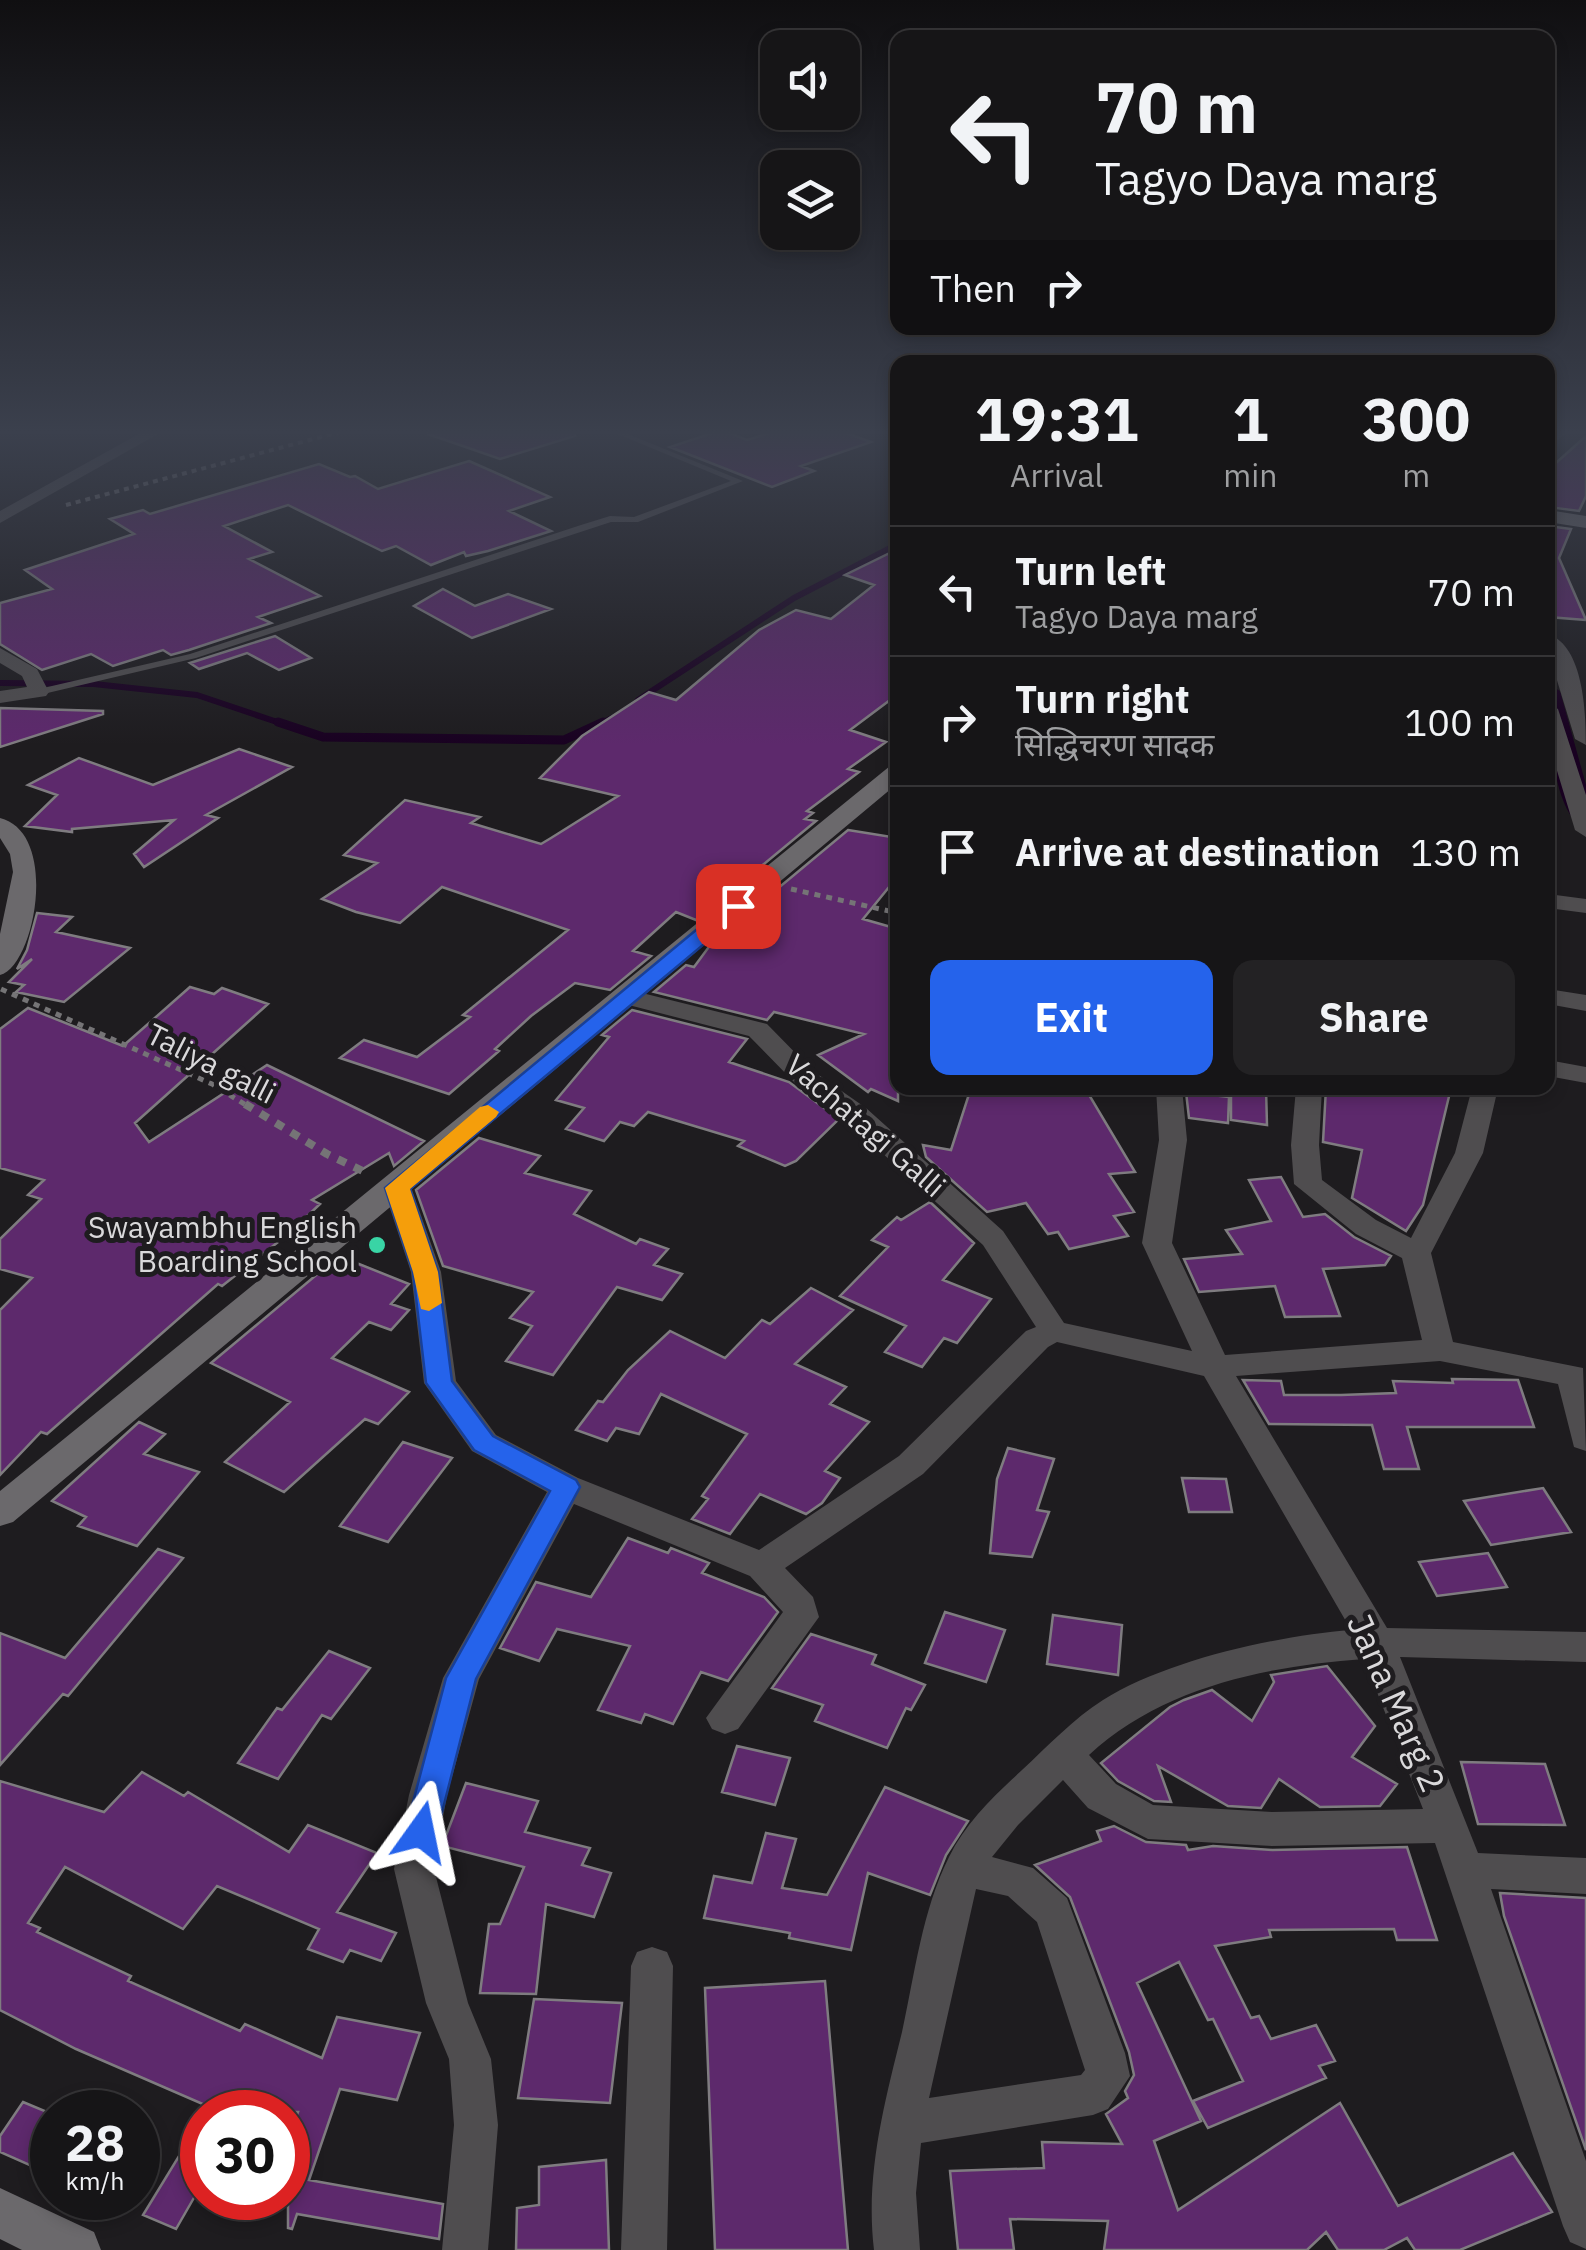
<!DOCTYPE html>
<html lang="en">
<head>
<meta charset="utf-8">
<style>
  body { margin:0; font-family:"IBM Plex Sans","Noto Sans Devanagari",sans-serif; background:#232224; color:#f1f3f6; height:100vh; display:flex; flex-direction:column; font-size:38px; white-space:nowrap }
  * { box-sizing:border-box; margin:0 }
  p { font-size:32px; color:#9e9fa1 }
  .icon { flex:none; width:55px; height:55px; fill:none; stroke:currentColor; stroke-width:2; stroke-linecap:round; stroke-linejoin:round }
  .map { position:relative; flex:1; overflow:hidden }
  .panel { position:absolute; left:890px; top:355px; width:665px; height:740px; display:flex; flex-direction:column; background:#161517; border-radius:20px; box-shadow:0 5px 15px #0003,0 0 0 2px #353436 }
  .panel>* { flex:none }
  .top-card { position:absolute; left:890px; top:30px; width:665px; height:305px; border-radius:20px; box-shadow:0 5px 15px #0003,0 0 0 2px #353436; background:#161517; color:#f1f3f6; overflow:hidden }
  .controls { position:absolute; left:760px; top:30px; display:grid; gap:20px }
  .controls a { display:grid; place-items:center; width:100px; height:100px; border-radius:20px; background:#161517; box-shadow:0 5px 15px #0003,0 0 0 2px #353436; font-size:50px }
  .speed { position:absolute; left:30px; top:2090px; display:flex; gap:20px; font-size:50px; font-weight:700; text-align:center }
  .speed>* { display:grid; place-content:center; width:130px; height:130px; border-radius:50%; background:#161517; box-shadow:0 5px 15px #0003,0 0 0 2px #353436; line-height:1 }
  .speed small { font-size:25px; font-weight:400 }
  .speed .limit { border:15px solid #d22; background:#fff; color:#111 }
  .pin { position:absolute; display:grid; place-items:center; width:85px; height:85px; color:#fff; margin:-42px; border-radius:20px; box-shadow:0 5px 15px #0006 }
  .me { position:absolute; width:110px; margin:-55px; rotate:12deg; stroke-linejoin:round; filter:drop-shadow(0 0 8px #0008) }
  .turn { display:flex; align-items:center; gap:35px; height:210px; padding:0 40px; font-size:45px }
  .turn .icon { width:130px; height:130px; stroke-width:2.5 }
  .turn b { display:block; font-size:70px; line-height:85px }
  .then { display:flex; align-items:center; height:95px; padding:0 40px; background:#0003; gap:20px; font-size:38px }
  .eta { display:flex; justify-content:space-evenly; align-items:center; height:170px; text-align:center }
  .eta b { font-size:60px; font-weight:700; line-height:70px }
  .cta { display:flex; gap:20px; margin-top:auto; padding:20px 40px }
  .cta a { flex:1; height:115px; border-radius:20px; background:#2563eb; color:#fff; font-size:40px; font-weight:700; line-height:115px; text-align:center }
  .cta a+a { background:#232224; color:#f1f3f6 }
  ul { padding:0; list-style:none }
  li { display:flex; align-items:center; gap:30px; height:130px; padding:0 40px; border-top:2px solid #353436 }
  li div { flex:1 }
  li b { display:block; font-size:38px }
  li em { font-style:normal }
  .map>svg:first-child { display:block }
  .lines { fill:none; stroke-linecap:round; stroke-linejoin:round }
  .stream-far1 { stroke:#190121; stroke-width:6 }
  .stream { stroke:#190121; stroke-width:9 }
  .canal { fill:#190121; fill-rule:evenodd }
  .building { fill:#5d296c; stroke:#7f7c80; stroke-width:2.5 }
  .path-far2 { stroke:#757476; stroke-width:4; stroke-dasharray:5 5; stroke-linecap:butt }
  .path-far1 { stroke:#757476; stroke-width:5; stroke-dasharray:6 6; stroke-linecap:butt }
  .path { stroke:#757476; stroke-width:8; stroke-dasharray:9 9; stroke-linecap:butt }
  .lane { fill:#4f4d4f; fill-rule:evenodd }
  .street { fill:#4f4d4f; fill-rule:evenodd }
  .secondary { fill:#6b696c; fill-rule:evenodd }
  .route { fill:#2563eb; stroke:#184099; stroke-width:2.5 }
  .slow { fill:#f59e0b }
  .poi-dot { fill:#39d4a5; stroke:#1e1c1f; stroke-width:4 }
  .labels { text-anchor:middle; stroke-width:10; stroke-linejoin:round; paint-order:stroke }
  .street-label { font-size:30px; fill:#dad9db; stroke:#1e1c1f }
  .poi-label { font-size:30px; fill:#dad9db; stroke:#1e1c1f; text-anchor:end }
  .near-street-label { font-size:35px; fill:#dad9db; stroke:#1e1c1f }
</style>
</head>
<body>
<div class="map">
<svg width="1586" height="2250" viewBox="0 0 1586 2250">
  <rect width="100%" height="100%" fill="#1e1c1f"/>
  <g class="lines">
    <path class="stream-far1" d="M0,683L94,684L197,695L286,725
      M638,700L794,598L898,544
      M598,725L612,718"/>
    <path class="stream" d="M278,722L323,737L564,740L603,722"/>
    <path class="canal" d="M1548,684L1560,691L1586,785V828C1552,819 1546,714 1548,684Z"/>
  </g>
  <path class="building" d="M428,430H574L575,436L500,459L428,434Z
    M721,430L747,440L779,430H838L871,442L801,466L814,471L772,487L670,447Z
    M1586,436V496L1579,511L1548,507V470Z
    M469,461L550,497L509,511L551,531L488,551L466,556L464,552L431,565L396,546L382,551L288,505L224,526L272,552L249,559L320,596L258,617L271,623L189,650L171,655L163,650L113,666L91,654L42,670L0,644V603L52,589L25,570L134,534L110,519L143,510L150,514L319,464L350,477L355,476L378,489Z
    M1548,526L1571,529L1559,558L1586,620L1548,617Z
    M898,549V694L850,730L886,742L848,769L859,772L807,811L813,813L805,819L816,821L696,920L676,912L633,951L651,956L610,990L575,983L531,1016L495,1049L499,1051L449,1094L340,1058L364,1040L417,1057L470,1017L463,1015L568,930L442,887L400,923L356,912L322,899L377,863L344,855L405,800L480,817L471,823L541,844L551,838L618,796L540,778L582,736L649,692L676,700L759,630L796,610L831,619L874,585L845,575Z
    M443,589L475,606L508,594L551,609L472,638L414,606Z
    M275,636L311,658L279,670L247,653L199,669L190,663Z
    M0,708L103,711V714L0,747Z
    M239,749L292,767L206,815L218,818L144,867L134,854L174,820L72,829V832L25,826L57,795L28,785L79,758L153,785Z
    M848,830L898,838V876L863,919L898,929V1101L871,1089L868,1092L818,1055L864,1034L774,1012L767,1020L654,992L686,965L694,967L711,944Z
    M37,913L72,917L56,932L130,948L64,1002L16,992L24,985L9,982L32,959L17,969L27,950Z
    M190,987L214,994L222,988L268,1004L135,1123L149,1142L267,1065L424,1141L394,1166L389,1153L312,1200L320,1204L287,1235L222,1286L218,1284L47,1434L41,1432L0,1475V1310L32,1278L0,1269V1239L41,1199L28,1195L44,1180L0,1168V1029L28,1008L123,1046Z
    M632,1010L747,1039L729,1062L789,1082L839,1119L796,1161L785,1166L738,1146L744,1141L648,1112L634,1126L620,1122L604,1141L566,1129L584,1108L556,1100L609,1037L602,1035Z
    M971,1088H1007L1058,1095V1088H1085L1135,1172L1109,1174L1134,1212L1114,1216L1128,1236L1069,1249L1058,1232L1048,1234L1026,1203L987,1212L926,1157L923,1145L951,1150Z
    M1231,1088H1266L1267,1125L1231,1120Z
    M1326,1088L1353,1092L1354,1088H1451L1423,1205L1406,1231L1352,1198L1362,1150L1323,1142Z
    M1186,1092L1229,1097L1228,1123L1189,1118Z
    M479,1138L540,1156L525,1173L591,1191L574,1214L636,1244L640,1239L668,1249L654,1265L682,1274L662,1300L617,1287L553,1375L506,1361L532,1326L510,1318L533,1292L443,1266L416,1190Z
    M1281,1177L1303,1217L1325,1214L1354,1237L1391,1256L1385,1265L1323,1269L1340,1316L1285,1317L1275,1286L1199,1292L1184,1259L1242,1254L1226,1230L1271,1221L1249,1180Z
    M930,1202L974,1243L943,1280L991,1299L957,1343L944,1338L922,1367L885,1352L906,1326L840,1296L888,1247L872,1240L897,1217L901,1220Z
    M339,1256L409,1284L391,1304L409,1310L391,1330L369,1322L332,1358L409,1392L378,1424L365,1419L284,1492L225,1462L290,1402L211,1363Z
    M811,1288L853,1310L795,1364L846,1387L830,1404L869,1422L825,1471L840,1478L822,1503L806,1514L760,1494L730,1534L692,1519L708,1499L702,1496L747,1434L661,1394L639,1434L616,1428L607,1441L576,1430L598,1401L603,1402L628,1370L670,1331L725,1358L762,1320L770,1324Z
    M1452,1379L1518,1380L1534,1427H1407L1419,1469H1384L1372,1425L1269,1424L1243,1380L1281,1381L1284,1395H1341L1396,1393L1393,1381L1453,1383Z
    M139,1422L165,1434L144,1454L199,1472L137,1546L78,1526L86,1517L52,1501Z
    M403,1442L452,1458L388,1542L340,1526Z
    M1008,1448L1054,1459L1037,1510L1049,1512L1032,1557L990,1553L997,1479Z
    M1182,1478L1226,1479L1232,1512H1189Z
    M1543,1488L1571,1532L1491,1545L1464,1501Z
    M628,1538L668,1553L671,1548L709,1563L702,1573L764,1597L778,1612L728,1681L701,1672L673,1724L645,1714L641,1723L598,1710L630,1646L557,1629L539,1661L500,1648L536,1582L591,1597Z
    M158,1549L183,1558L68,1696L63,1694L0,1765V1633L65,1658Z
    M1488,1553L1507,1587L1437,1596L1419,1562Z
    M945,1612L1005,1630L986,1682L925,1663Z
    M1053,1615L1122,1625L1118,1675L1047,1664Z
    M811,1634L876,1655L872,1664L925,1685L911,1710L906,1708L887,1748L815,1721L823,1705L772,1688Z
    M329,1651L370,1668L331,1719L322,1715L278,1779L238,1763L277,1708L282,1710Z
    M1327,1666L1375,1726L1352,1757L1397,1784L1380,1806L1320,1807L1279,1779L1261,1808L1228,1806L1158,1766L1171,1802L1154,1801L1118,1781L1101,1763L1170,1707L1184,1700L1212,1690L1252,1721L1274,1682L1271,1675Z
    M737,1746L790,1758L775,1805L722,1792Z
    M1461,1762L1545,1764L1565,1825L1478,1824Z
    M142,1772L184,1796L188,1792L289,1852L308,1825L377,1853L337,1912L396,1933L381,1961L350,1950L343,1962L308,1949L319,1929L217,1886L183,1929L65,1867L28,1923L40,1928L37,1932L131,1976L128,1981L240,2031L245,2024L322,2058L337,2017L420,2033L397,2100L340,2089L309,2180L443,2204L439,2239L297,2214L292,2229L288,2228V2141L298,2112H221L76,2049L0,2010V1781L104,1812Z
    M466,1783L538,1801L525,1832L590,1848L582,1865L611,1873L594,1917L546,1904L536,1994L480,1993L489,1924H500L524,1867L442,1846Z
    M885,1787L968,1821L946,1855L930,1895L868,1873L851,1950L789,1938L790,1933L704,1918L714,1876L752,1883L766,1833L796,1839L782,1888L827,1895Z
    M1114,1826L1146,1842L1186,1845L1188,1850L1213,1846L1272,1850L1407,1847L1437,1940H1397L1394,1929L1269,1930L1271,1937L1215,1946L1251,2018L1259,2016L1271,2039L1316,2025L1335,2061L1319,2066L1326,2078L1208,2128L1193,2101L1243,2081L1213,2019L1208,2020L1179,1962L1137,1983L1201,2121L1154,2141L1178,2210L1340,2103L1398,2206L1513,2153L1552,2212L1460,2250H1415L1407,2238L1384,2250H1338L1326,2232L1307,2250H1104L1108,2221L1010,2219L1014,2250H958L950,2171L1044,2168L1042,2142L1122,2144L1106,2114L1128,2098L1125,2091L1134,2075L1129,2052L1070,1897L1035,1865L1101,1841L1097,1831Z
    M1500,1893L1586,1898V2150L1504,1916Z
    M825,1981L848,2250H715L705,1988Z
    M534,1999L622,2003L610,2103L518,2098Z
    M23,2102L52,2114V2138L34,2167L0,2152V2136Z
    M179,2156L202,2166V2199L195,2196L176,2229L143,2215Z
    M606,2160L609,2250H516L517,2208L539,2205V2167Z"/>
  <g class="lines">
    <path class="path-far2" d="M66,505L347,430"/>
    <path class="path-far1" d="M791,889L898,913
      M1,989L212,1084L249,1107"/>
    <path class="path" d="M245,1104L327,1154L369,1174"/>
    <path class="lane" d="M608,430H618L743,481L638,522H611L196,658L39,695L34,692L39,689L190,654L581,525L610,516L634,517L731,481Z"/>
    <path class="street" d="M146,430H165L0,523V511Z
      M1553,430H1571L1548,447V434Z
      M1548,634C1584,646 1586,714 1586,745L1575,739L1548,651Z
      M0,648L37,669L49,692L46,696L0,703V691L27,687L22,676L0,663Z
      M1548,703L1558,709L1586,795V837L1575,830L1548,741Z
      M1548,894L1586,899V913L1548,908Z
      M626,989L767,1024L813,1071L866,1108L1003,1231L1064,1323L1192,1351L1142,1243L1159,1140L1156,1088H1182L1187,1140L1172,1243L1225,1355L1422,1340L1402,1258L1356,1234L1294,1184L1291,1145L1296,1088H1322L1319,1145L1322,1180L1376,1220L1411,1238L1455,1153L1472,1088H1498L1483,1153L1431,1253L1453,1342L1583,1368L1586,1451L1574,1447L1558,1384L1440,1361L1236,1376L1387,1628L1586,1632V1662L1400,1657L1478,1853L1586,1858V1894L1491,1889L1586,2161V2249L1570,2242L1563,2226L1435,1843L1272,1846L1148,1839L1088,1808L1063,1780L1018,1825L992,1857L1033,1868L1067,1898L1125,2053L1130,2076L1108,2109L1093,2115L921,2143L916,2193L920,2250H874C865,2175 884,2105 902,2032C915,1973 922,1911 949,1857C966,1822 995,1795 1022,1770C1048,1746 1073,1719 1103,1700C1167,1660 1276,1636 1351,1630L1204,1376L1057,1342L1048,1347L923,1474L785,1568L813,1597L819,1617L738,1729L725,1734L712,1729L706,1718L783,1612L750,1576L574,1504L479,1679L447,1795L434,1869L468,2003L491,2059L498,2125L488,2250H442L454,2125L449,2059L426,2003L394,1869L409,1795L443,1678L547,1492L472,1451L424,1383L411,1272L383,1187L387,1181H407L411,1187L441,1272L456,1381L496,1435L578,1478L759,1550L899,1456L1026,1331L1036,1327L983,1245L846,1120L795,1083L749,1036L617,1002L613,997ZM1364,1659L1423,1809L1272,1812L1153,1805L1116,1784L1089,1755C1162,1687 1267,1666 1364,1659ZM976,1889L1008,1896L1037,1922L1085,2070L1081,2075L929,2098Z
      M1548,989L1586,995V1011L1548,1004Z
      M1548,1060L1586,1067V1083L1548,1076Z
      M652,1947L667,1952L673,1966L667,2250H621L631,1966L637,1952Z"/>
    <path class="secondary" d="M1548,510L1586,516V528L1548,522Z
      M898,764V783L13,1522L0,1526V1491L890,766Z
      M0,818C60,833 35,966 0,975V934L13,872L10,854L0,838Z
      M0,2188L94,2232L101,2250H22L0,2239Z"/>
  </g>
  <linearGradient id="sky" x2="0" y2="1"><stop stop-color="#100f11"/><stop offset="0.58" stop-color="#3b404d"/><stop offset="1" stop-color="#3b404d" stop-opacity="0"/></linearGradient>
  <rect width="1586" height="745" fill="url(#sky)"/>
  <path class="route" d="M738,900L745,901V910L410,1189L438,1272L452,1381L493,1436L576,1480L580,1487L476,1679L437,1832L432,1842L421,1846L410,1842L405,1832L446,1678L550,1491L474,1450L426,1383L413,1272L385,1188L731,901Z"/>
  <path class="slow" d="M488,1105L499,1112L496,1117L410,1189L438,1272L442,1303L429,1311L421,1309L413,1272L385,1188L480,1107Z"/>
  <circle class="poi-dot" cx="377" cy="1245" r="10"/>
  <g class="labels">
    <g class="street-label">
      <text transform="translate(211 1064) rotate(27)" y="10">Taliya galli</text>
      <text transform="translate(865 1126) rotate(41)" y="10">Vachatagi Galli</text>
    </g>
    <g class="poi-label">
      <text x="357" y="1238">Swayambhu English<tspan x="357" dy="34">Boarding School</tspan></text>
    </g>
    <g class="near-street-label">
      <text transform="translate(1396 1703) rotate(66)" y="12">Jana Marg 2</text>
    </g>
  </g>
</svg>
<div class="controls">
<a><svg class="icon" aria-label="sound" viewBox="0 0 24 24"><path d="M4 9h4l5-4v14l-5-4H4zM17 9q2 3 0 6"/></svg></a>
<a><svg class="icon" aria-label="layers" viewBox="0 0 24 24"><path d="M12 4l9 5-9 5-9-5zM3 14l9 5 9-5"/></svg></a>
</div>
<div class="speed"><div>28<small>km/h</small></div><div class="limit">30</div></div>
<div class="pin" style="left:738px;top:906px;background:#d93025"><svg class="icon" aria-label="arrive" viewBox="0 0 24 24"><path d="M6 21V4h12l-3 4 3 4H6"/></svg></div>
<svg class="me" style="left:421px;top:1832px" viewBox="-20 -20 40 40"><path d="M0-17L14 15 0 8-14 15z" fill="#2563eb" stroke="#fff" stroke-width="4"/></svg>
<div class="top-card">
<div class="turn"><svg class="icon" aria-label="left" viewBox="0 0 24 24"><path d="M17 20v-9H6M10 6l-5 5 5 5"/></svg><div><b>70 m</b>Tagyo Daya marg</div></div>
<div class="then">Then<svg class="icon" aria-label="right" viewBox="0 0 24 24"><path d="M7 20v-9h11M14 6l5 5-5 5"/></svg></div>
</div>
<section class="panel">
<div class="eta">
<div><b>19:31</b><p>Arrival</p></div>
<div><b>1</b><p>min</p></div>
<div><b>300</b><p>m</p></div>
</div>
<ul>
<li><svg class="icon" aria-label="left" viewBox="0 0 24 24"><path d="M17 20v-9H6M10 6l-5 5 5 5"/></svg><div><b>Turn left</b><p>Tagyo Daya marg</p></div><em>70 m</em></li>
<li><svg class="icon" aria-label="right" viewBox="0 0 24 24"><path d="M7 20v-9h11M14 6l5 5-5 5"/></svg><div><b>Turn right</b><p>सिद्धिचरण सादक</p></div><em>100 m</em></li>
<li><svg class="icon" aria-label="arrive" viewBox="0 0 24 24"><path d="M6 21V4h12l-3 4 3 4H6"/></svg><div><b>Arrive at destination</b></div><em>130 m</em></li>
</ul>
<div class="cta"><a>Exit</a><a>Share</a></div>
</section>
</div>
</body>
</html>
